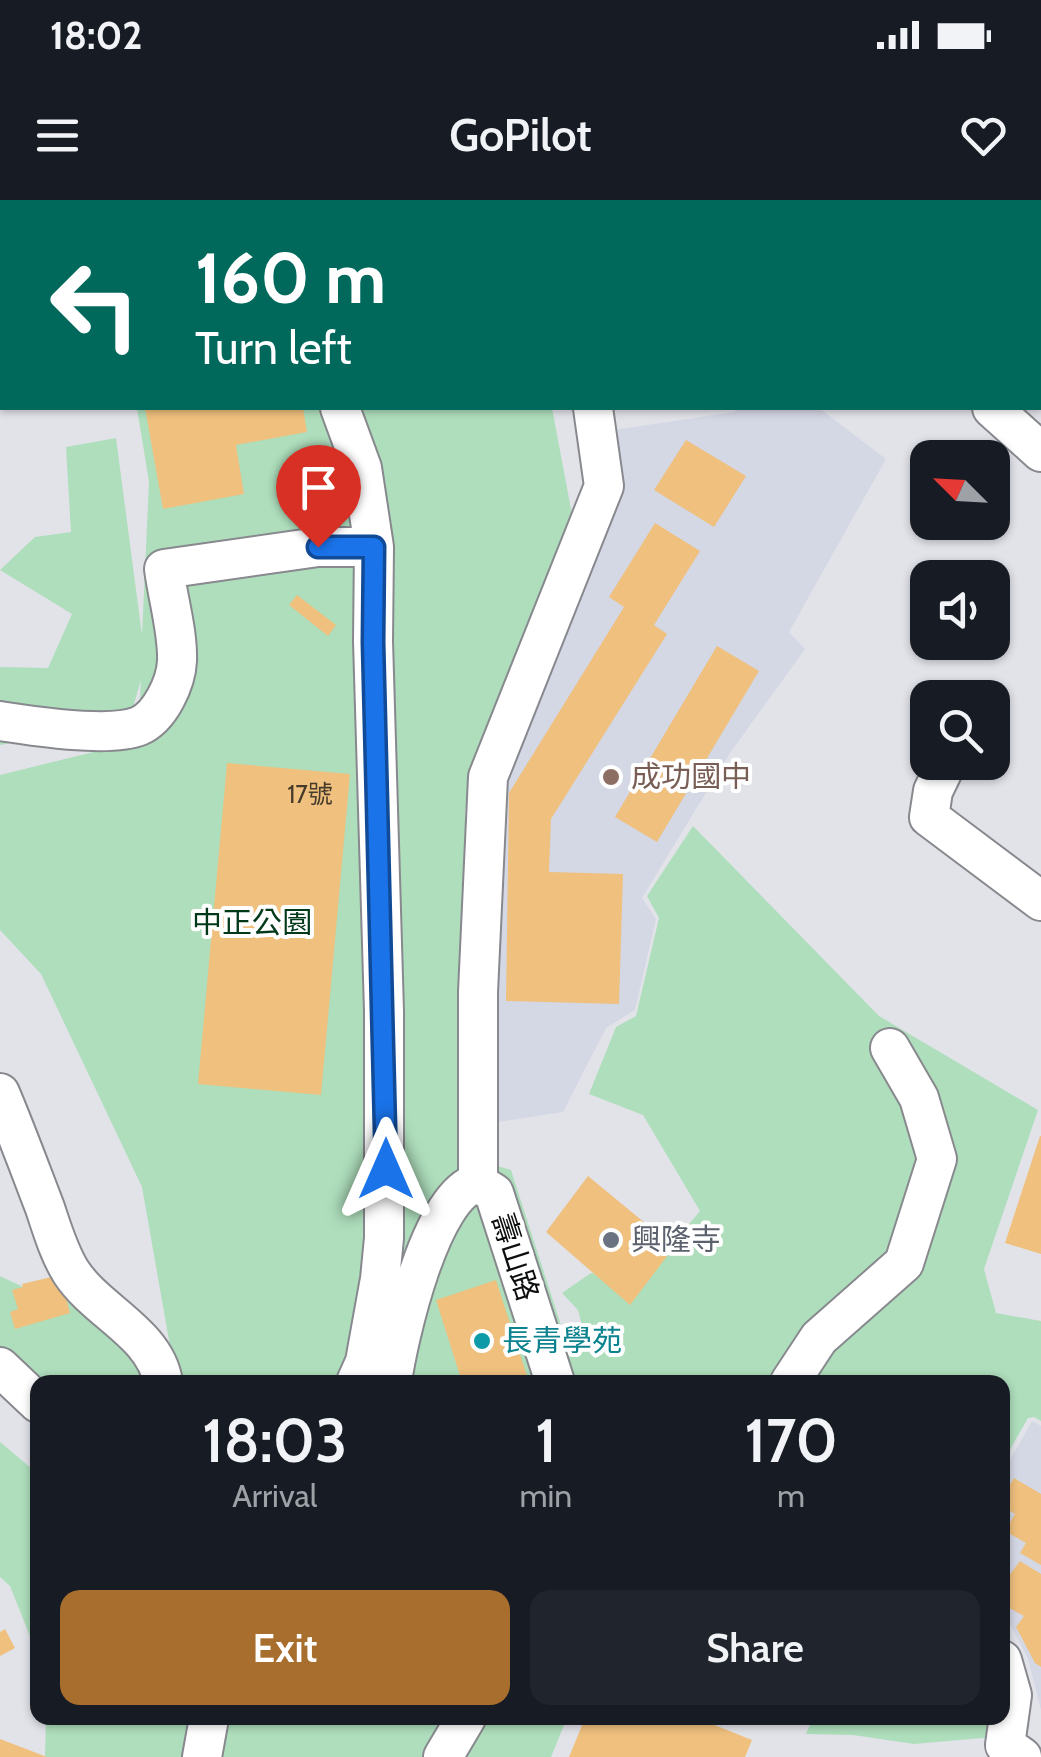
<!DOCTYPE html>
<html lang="en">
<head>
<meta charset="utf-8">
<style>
  body { margin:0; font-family:Cabin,"Noto Sans TC",sans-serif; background:#20242c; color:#f1f3f6; height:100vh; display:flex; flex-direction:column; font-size:38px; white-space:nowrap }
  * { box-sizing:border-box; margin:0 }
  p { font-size:32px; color:#9ea1a6 }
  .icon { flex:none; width:55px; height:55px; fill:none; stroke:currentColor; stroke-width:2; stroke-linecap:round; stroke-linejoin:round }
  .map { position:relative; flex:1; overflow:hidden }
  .panel { position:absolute; left:30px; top:1175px; width:980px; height:350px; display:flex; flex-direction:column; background:#171b24; border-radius:20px; box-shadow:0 2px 8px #0004 }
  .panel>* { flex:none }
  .hud { position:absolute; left:0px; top:0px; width:1042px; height:210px; box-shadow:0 2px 8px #0004; background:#00695c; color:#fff; overflow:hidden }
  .needle { width:65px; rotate:294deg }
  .fabs { position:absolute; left:910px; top:240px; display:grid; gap:20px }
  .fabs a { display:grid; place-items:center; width:100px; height:100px; border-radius:20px; background:#171b24; box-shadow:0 2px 8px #0004; font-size:50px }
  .pin { position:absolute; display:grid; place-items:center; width:85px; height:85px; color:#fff; margin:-102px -42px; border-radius:50% 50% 50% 0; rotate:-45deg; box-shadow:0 0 10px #0007 }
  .pin .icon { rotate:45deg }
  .me { position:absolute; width:110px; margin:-55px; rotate:0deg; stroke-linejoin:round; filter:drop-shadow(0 0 8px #0008) }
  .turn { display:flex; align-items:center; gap:35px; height:210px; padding:0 30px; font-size:45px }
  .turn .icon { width:130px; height:130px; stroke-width:2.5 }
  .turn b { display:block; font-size:70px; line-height:85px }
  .eta { display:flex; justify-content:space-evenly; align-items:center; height:170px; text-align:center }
  .eta b { font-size:60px; font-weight:600; line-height:70px }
  .primary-button { display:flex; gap:20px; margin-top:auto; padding:20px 30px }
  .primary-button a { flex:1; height:115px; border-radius:20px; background:#a86e2e; color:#fff; font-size:40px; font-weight:600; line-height:115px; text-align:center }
  .primary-button a+a { background:#20242c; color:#f1f3f6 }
  .status { display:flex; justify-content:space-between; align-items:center; height:70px; padding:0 50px; background:#171b24; direction:ltr }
  .status svg { height:28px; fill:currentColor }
  header { display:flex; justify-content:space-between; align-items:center; height:130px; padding:0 30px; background:#171b24; font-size:45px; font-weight:600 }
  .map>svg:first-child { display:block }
  .built { fill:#d4d7e4 }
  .green { fill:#aedebc }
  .building { fill:#efc07e }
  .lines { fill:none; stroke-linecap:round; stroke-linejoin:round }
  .minor-casing { stroke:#88898e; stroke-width:42 }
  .minor { stroke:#fff; stroke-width:38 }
  .route-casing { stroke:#114b97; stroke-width:25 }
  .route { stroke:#1a73e8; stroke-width:18 }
  .education-dot { fill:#8d6e63; stroke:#fff; stroke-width:4 }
  .worship-dot { fill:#6b7280; stroke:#fff; stroke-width:4 }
  .culture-dot { fill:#0f9aa8; stroke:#fff; stroke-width:4 }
  .labels { text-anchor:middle; stroke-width:8; stroke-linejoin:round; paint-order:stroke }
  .number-label { font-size:25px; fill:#463a2b }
  .education-label { font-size:30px; fill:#785e54; stroke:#fff; text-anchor:start }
  .park-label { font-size:30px; fill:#00381a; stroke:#fff }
  .worship-label { font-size:30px; fill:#5b616d; stroke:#fff; text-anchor:start }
  .street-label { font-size:30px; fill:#0d0e0f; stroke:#fff }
  .culture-label { font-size:30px; fill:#0d838f; stroke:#fff; text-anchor:start }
</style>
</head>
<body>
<div class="status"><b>18:02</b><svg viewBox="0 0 49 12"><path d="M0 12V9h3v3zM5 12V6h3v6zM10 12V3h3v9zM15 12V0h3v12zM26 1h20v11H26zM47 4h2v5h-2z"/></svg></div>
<header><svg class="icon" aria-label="menu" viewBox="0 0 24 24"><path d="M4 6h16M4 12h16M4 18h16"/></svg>GoPilot<svg class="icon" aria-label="heart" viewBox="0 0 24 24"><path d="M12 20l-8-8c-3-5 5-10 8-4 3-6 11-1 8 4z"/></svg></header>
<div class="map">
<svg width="1041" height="1557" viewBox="0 0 1041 1557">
  <rect width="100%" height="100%" fill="#e2e3e9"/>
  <path class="built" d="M738,208H819L886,259L789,432L805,449L730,553L642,698L656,719L635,810L606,828L563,912L485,924L497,601L614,230L734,212Z
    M1032,1221L1041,1226V1510L1028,1459L1003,1410V1273Z"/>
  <path class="green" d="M768,0H1041V105L1040,2Z
    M137,208H552L574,325L465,609L467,957L511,970L568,1147L582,1125L578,1110L562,1093L591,1073L640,1082L700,1011L643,915L589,894L616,827L636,816L659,718L647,696L693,626L879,816L1038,910L984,1069L996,1113L1041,1121V1221L1034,1217L1028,1218L1003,1262L1002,1182H38L0,1154V1076L38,1094L70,1085L176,1180L142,987L41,774L0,730V575L138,541L141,480L129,521L0,545V467L48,468L72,414L0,370L35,337L71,332L66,247L116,238L142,435L149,282Z
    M0,1242L37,1273V1454L10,1386L0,1377Z
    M46,1518H567L551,1557H45Z
    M813,1518H1002L1017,1535L914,1544L853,1535L806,1534Z"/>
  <path class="building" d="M145,208H303L307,232L236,245L244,294L163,309Z
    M686,240L746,276L714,327L654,290Z
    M655,323L700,351L654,425L667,434L551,619L549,672L623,674L619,804L506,801L509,593L624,407L609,397Z
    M297,395L336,425L328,436L289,405Z
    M717,446L759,471L657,642L615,617Z
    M227,563L350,574L321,895L198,884Z
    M1040,936H1041V1054L1005,1043Z
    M588,976L674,1047L630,1105L546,1032Z
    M60,1075L70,1113L15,1129L10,1112L18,1109L12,1090L23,1087L22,1084Z
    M496,1080L529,1182H462L436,1100Z
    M1014,1278L1041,1294V1365L1020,1353L1026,1343L1005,1331L1015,1314L1002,1306V1298Z
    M1020,1361L1041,1374V1467L1035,1463L1016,1427L1024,1416L1002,1404V1385Z
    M5,1429L15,1448L0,1456V1432Z
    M585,1518H697L752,1540L745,1557H569Z
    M0,1539L47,1557H0Z"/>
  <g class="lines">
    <g class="minor-casing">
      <path id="minor" d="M535,0L536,2
        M292,2L293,0
        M340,208L362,268L374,347L373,441L384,811V1038L380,1079L365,1162L356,1182
        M992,208L1041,252
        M0,521C33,526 109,538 139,526C160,517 176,483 177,461C178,432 168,399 164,369L318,347H374
        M947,562L933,591L929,617L1041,701
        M0,893C16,931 30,969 45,1008C52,1029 59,1053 71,1072C97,1112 155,1133 163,1182
        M478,983V792L488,577L604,286L593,208
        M0,1167L38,1203
        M392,1182C398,1139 431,992 478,983L494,993L555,1182
        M790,1182L819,1138L904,1063L937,959L919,898L890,848
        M1002,1460L1012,1495L1005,1545L1022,1557
        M202,1557L209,1518
        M443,1557L466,1518"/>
    </g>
    <use href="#minor" class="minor"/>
  </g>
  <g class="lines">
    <g class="route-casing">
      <path id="route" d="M318,347H374L373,442L386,969"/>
    </g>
    <use href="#route" class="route"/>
  </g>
  <circle class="education-dot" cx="611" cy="577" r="10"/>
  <circle class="worship-dot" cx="611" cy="1040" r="10"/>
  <circle class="culture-dot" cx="482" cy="1141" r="10"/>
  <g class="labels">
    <g class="number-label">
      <text x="310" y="603">17號</text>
    </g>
    <g class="education-label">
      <text x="631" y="587">成功國中</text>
    </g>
    <g class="park-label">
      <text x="252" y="733">中正公園</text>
    </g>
    <g class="worship-label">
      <text x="631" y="1050">興隆寺</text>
    </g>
    <g class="street-label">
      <text transform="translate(515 1057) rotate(72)" y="10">壽山路</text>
    </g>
    <g class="culture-label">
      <text x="502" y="1151">長青學苑</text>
    </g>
  </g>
</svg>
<div class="fabs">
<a><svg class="needle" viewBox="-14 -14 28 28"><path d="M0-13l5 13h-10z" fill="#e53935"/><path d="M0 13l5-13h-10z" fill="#9ea1a6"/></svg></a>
<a><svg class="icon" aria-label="sound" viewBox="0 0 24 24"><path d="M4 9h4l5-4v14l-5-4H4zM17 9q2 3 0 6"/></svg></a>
<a><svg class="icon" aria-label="search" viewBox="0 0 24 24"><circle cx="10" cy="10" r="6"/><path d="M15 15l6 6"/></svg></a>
</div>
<div class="pin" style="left:318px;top:347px;background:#d93025"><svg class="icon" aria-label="arrive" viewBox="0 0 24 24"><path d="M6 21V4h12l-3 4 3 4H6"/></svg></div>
<svg class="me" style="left:386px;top:969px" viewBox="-20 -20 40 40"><path d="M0-17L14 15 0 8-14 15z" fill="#1a73e8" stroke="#fff" stroke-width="4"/></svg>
<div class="hud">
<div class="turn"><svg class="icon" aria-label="left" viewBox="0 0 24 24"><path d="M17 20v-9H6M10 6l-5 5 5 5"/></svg><div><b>160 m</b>Turn left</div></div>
</div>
<section class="panel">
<div class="eta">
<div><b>18:03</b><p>Arrival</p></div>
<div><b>1</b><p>min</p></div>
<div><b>170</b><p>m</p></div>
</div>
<div class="primary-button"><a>Exit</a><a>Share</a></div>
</section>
</div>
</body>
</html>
